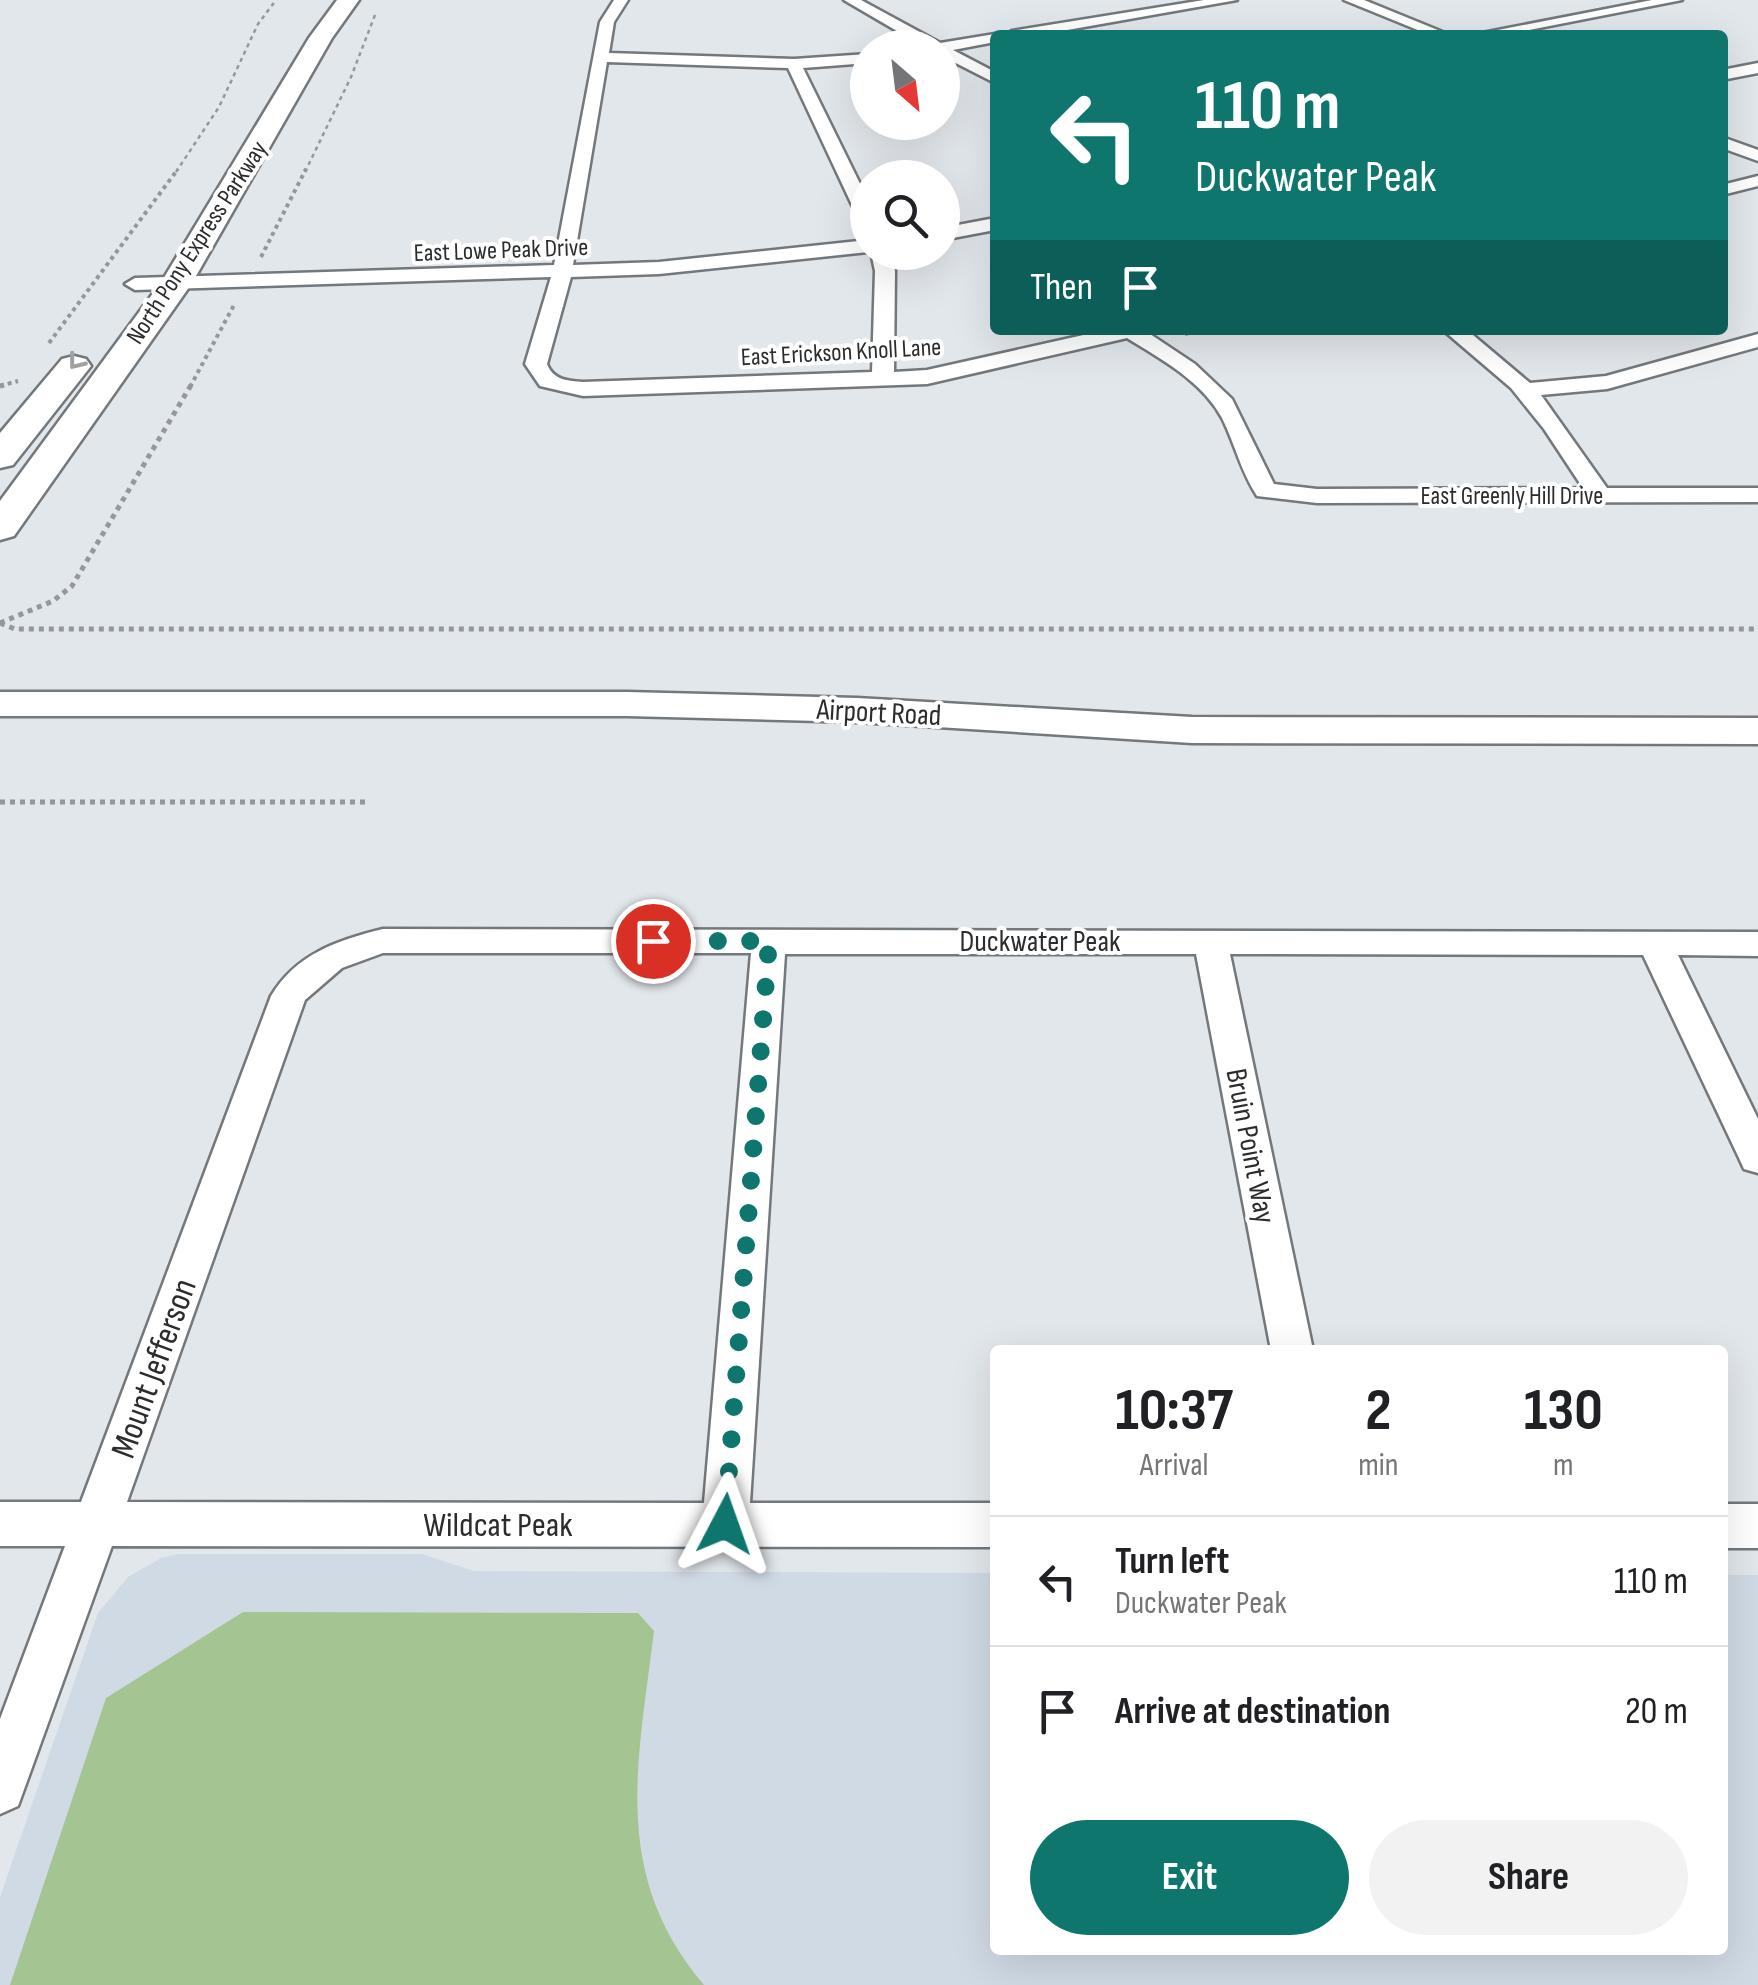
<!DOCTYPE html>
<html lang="en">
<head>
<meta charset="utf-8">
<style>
  body { margin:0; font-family:"Sofia Sans Condensed",sans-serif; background:#f2f2f2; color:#202124; height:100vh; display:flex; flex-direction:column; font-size:38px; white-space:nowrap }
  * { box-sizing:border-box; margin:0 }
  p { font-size:32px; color:#757577 }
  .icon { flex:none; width:55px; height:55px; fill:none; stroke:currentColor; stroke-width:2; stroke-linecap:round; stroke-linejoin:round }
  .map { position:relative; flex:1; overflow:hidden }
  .panel { position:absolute; left:990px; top:1345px; width:738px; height:610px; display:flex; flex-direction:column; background:#fff; border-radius:10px; box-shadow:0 10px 40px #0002 }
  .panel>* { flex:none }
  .hud { position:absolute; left:990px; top:30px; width:738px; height:305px; border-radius:10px; box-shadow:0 10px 40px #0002; background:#0f766e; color:#fff; overflow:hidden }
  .needle { width:65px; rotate:152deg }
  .controls { position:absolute; left:850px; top:30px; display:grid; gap:20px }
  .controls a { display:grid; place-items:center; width:110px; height:110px; border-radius:50%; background:#fff; box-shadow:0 10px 40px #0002; font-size:50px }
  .pin { position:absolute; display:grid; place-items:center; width:85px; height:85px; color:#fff; margin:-42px; border:5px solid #fff; border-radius:50%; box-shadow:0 2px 10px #0007 }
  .me { position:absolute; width:110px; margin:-55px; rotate:4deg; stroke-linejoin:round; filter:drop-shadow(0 0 8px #0008) }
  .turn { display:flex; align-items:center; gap:35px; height:210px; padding:0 40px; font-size:45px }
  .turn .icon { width:130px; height:130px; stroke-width:2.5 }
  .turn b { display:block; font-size:70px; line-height:85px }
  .then { display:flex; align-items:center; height:95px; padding:0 40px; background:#0003; gap:20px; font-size:38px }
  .eta { display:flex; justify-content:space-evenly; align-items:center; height:170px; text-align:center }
  .eta b { font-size:60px; font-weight:700; line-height:70px }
  .action { display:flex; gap:20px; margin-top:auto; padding:20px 40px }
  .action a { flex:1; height:115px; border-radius:60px; background:#0f766e; color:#fff; font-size:40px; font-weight:700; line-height:115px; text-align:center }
  .action a+a { background:#f2f2f2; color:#202124 }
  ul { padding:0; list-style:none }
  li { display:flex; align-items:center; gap:30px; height:130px; padding:0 40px; border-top:2px solid #e0e0e0 }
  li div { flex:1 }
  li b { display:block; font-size:38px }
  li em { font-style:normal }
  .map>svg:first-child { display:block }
  .built { fill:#d0dae4 }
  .green { fill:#a4c491 }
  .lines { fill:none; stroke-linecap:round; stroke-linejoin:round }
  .street-casing { stroke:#73787c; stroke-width:5 }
  .secondary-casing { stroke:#73787c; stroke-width:5 }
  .primary-casing { stroke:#73787c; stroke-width:5 }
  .path-far2 { stroke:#94989c; stroke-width:2.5; stroke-dasharray:4 4; stroke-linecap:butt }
  .path-far1 { stroke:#94989c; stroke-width:4; stroke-dasharray:4 4; stroke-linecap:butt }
  .path { stroke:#94989c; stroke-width:5; stroke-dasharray:5 5; stroke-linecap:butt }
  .street { fill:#fff; fill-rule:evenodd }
  .secondary { fill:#fff; fill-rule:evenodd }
  .primary { fill:#fff; fill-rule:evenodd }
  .oneway { stroke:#9fa0a0 }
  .route { stroke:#0f766e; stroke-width:18; stroke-dasharray:0 32.4 }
  .labels { text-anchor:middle; stroke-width:8; stroke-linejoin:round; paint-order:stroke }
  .far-street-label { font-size:25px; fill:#2a2c2d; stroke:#fff }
  .street-label { font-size:30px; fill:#2a2c2d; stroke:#fff }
  .near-street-label { font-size:35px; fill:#2a2c2d; stroke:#fff }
</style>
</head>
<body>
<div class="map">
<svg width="1758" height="1985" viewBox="0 0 1758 1985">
  <rect width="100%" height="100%" fill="#e2e7ec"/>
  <path class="built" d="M178,1554H422L474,1571L995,1573V1950H1722L1723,1575H1758V1985H0V1897L98,1613L128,1577L161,1558Z"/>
  <path class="green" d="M243,1612L638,1613L654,1631C638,1763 610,1874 704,1985H10L106,1698Z"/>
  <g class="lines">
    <g class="street-casing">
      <path id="street" d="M614,0H628L614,22L609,53L794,59L868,54V63L803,68L868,200V225L859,220L788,68L607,62L573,265L659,262L868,240V252L659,274L571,277L547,364C553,380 568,381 583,382L872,372L875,271L871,252H890L895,271L894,372L927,370L1106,330H1144L1195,364L1232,399L1274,484L1317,489L1583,488L1544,429L1511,388L1443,330H1467L1530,383L1606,376L1758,334V347L1607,389L1541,395L1607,488H1758V502L1317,503L1257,496C1241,472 1235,444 1222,418C1202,381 1161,359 1127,338L927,384L583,396L540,386L525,364L551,277L135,290L125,284L135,278L554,265L600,22Z
        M844,0H861L940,43L995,34L1000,35H995V42L953,50L995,72V83L942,56V48H926Z
        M1204,0H1237L1039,35H1005L1012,31Z
        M1344,0H1364L1450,35H1430Z
        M1652,0H1682L1503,35H1472Z
        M1758,63V73L1722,80V70Z
        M1722,137L1758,150V161L1722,148Z
        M1758,176V186L1722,195V185Z
        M995,218V230L942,240V228Z
        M383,929L1758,932V956L1678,955L1758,1119V1173L1744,1169L1739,1158L1643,955L1230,954L1313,1350H1271L1196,954H785L750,1503H995V1547L112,1546L18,1806L0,1814V1719L65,1546H0V1502H81L271,996C296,954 338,940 383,929ZM383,953H751L704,1503L127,1502L305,1000L342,968Z
        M1722,1504H1758V1548H1722Z"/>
    </g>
    <g class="secondary-casing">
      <path id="secondary" d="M0,692H627L857,698L1192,717L1758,718V744L1192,743L857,722L627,716H0Z"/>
    </g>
    <g class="primary-casing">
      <path id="primary" d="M337,0H359L332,38L192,283L14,536L0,540V501L162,281L309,38Z
        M74,356L86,359L91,366L13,465L0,468V433L62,359Z"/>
    </g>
    <path class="path-far2" d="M176,172L219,107L258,24L276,0
      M305,172L351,77L375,15"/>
    <path class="path-far1" d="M261,257L306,169
      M1185,334L1200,330
      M49,343L178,169
      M0,386L18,381
      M190,387L234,305"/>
    <path class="path" d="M0,386L4,385
      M0,623L15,629H1758
      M0,623L53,601L72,586L191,385
      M0,802H369"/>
    <use href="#street" class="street"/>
    <use href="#secondary" class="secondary"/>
    <use href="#primary" class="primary"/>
  </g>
  <defs><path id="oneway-chevron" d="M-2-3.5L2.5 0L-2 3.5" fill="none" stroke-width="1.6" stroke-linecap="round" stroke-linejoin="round" transform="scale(2.5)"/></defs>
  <use class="oneway" href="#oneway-chevron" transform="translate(76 362) rotate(128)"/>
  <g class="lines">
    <path class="route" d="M653,941H769L725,1524"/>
  </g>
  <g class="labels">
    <g class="far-street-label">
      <text transform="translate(196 242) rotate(-57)" y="9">North Pony Express Parkway</text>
      <text transform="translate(501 249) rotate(-2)" y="9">East Lowe Peak Drive</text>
      <text transform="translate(841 351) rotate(-3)" y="9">East Erickson Knoll Lane</text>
      <text x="1512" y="504">East Greenly Hill Drive</text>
    </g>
    <g class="street-label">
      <text transform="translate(879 712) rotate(3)" y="10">Airport Road</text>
      <text x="1040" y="951">Duckwater Peak</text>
      <text transform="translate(1251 1146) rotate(79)" y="10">Bruin Point Way</text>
    </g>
    <g class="near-street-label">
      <text transform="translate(153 1368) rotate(-70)" y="12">Mount Jefferson</text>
      <text x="498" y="1536">Wildcat Peak</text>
    </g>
  </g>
</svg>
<div class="controls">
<a><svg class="needle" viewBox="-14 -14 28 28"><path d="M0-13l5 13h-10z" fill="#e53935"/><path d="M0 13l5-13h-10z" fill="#757577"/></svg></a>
<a><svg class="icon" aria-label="search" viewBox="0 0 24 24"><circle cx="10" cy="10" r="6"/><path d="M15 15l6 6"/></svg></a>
</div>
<div class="pin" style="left:653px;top:941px;background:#d93025"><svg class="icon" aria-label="arrive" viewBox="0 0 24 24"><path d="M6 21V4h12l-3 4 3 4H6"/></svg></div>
<svg class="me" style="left:725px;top:1524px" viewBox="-20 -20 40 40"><path d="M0-17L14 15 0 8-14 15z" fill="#0f766e" stroke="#fff" stroke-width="4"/></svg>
<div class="hud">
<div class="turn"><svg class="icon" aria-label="left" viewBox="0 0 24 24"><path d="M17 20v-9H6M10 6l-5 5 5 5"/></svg><div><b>110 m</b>Duckwater Peak</div></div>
<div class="then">Then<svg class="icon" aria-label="arrive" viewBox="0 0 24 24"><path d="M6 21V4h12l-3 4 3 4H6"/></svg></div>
</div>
<section class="panel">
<div class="eta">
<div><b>10:37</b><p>Arrival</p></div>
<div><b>2</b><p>min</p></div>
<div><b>130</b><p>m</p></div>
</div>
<ul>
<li><svg class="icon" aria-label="left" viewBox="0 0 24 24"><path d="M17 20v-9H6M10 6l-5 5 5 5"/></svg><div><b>Turn left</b><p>Duckwater Peak</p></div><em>110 m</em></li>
<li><svg class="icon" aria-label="arrive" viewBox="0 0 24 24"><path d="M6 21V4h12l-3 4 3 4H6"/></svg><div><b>Arrive at destination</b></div><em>20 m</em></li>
</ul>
<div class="action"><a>Exit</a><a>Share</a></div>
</section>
</div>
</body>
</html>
